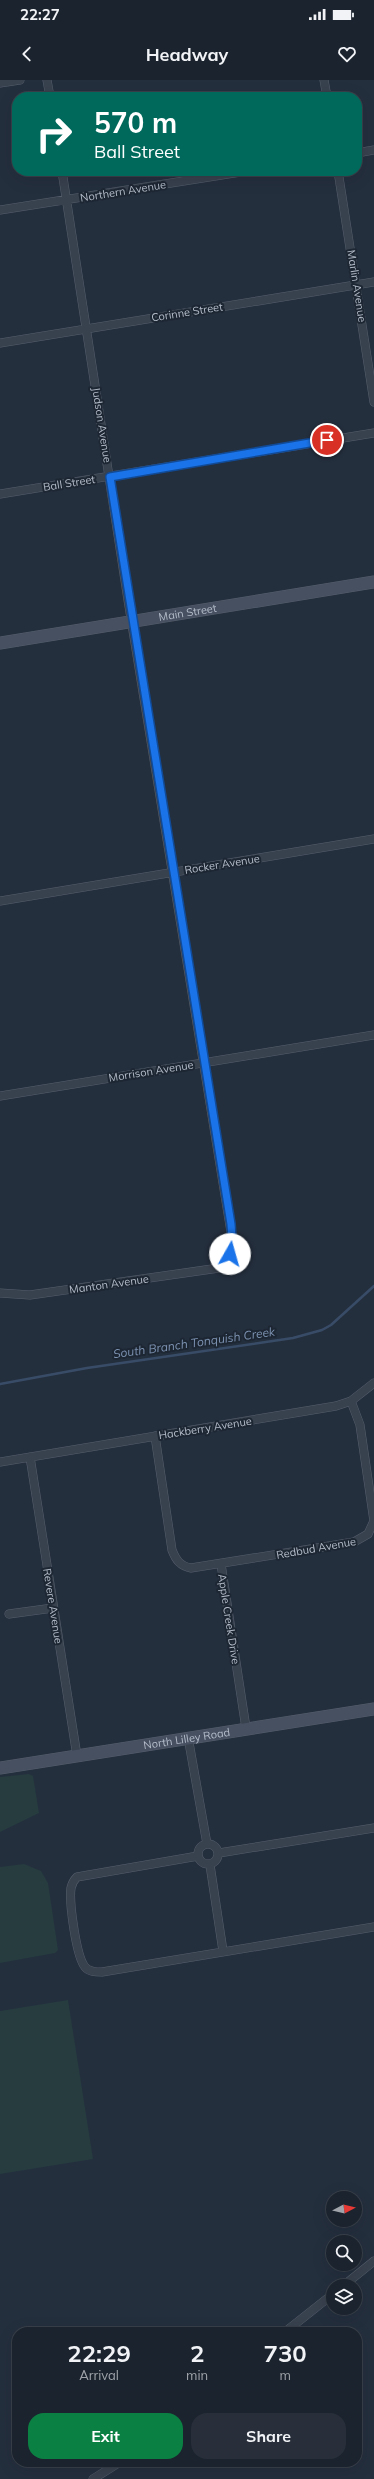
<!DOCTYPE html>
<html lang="en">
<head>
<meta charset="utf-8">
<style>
  body { margin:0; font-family:Mulish,sans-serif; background:#282f3a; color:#f1f3f6; height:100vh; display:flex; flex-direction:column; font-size:15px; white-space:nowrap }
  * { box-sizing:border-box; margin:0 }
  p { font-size:13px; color:#a0a4aa }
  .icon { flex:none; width:22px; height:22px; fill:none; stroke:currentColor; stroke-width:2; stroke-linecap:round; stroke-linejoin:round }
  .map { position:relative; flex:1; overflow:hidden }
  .side { position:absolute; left:12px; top:2247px; width:350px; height:140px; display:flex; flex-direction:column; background:#1b232e; border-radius:16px; box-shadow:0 4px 16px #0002,0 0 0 1px #39404a }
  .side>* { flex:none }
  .guide { position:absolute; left:12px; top:12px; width:350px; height:84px; border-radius:16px; box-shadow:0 4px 16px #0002,0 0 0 1px #39404a; background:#00695c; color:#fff; overflow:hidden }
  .needle { width:26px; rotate:83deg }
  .fabs { position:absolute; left:326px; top:2111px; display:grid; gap:8px }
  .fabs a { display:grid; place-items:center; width:36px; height:36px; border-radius:50%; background:#1b232e; box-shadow:0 4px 16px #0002,0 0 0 1px #39404a; font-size:20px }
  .pin { position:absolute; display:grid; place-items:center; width:34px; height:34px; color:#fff; margin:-17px; border:2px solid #fff; border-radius:50%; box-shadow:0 1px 4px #0007 }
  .me { position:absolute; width:44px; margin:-22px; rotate:7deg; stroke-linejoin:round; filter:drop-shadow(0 0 3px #0008) }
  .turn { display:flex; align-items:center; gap:14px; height:84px; padding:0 16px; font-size:18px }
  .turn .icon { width:52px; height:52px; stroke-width:2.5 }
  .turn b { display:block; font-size:28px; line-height:34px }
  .eta { display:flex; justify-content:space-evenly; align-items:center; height:68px; text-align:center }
  .eta b { font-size:24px; font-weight:700; line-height:28px }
  .action { display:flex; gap:8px; margin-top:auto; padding:8px 16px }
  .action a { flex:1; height:46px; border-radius:16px; background:#0b8043; color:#fff; font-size:16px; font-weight:700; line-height:46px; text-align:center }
  .action a+a { background:#282f3a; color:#f1f3f6 }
  .status { display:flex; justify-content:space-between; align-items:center; height:28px; padding:0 20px; background:#1b232e; direction:ltr }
  .status svg { height:11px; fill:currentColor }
  header { display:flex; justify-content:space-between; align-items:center; height:52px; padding:0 16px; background:#1b232e; font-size:18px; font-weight:700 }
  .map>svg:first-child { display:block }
  .green { fill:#263c3f }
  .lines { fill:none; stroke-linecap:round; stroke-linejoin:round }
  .stream { stroke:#394c67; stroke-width:2.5 }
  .street-casing { stroke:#565f6c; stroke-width:9 }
  .secondary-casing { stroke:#565f6c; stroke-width:13 }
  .street { stroke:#38414e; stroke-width:8 }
  .secondary { stroke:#465061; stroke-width:12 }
  .route-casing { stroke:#114b97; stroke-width:10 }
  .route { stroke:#1a73e8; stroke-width:7 }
  .labels { text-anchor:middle; stroke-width:4; stroke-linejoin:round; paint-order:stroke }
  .street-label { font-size:11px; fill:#b4bcc9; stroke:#1d2633 }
  .water-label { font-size:12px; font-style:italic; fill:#7c92b1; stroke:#1d2633 }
</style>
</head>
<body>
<div class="status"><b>22:27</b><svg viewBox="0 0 49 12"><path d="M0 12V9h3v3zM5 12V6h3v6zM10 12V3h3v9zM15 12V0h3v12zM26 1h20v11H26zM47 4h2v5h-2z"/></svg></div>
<header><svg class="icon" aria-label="back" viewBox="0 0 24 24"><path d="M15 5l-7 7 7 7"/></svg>Headway<svg class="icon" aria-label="heart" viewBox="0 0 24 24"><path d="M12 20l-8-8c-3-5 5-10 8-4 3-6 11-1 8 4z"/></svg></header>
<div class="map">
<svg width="374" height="2399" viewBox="0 0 374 2399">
  <rect width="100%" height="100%" fill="#242f3e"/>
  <path class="green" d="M29,1694L33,1696L39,1733L0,1752V1697Z
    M24,1784L41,1791L48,1803L58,1870L55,1873L0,1883V1787Z
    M68,1920L93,2079L0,2094V1931Z"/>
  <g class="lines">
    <path class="stream" d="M0,1304L87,1288L293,1258L322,1250L331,1245L374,1206"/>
    <g class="street-casing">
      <path id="street" d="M47,0L50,17
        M324,0L327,17
        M0,3L20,0
        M357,73L374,70
        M338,91L374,322
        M0,130L247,91
        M0,263L374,202
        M0,414L374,353
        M0,821L374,759
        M0,1016L374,955
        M0,1213L30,1215L219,1188C229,1181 230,1170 232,1158L128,520L62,91
        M155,1356L172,1470C176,1480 180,1486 191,1488L354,1462L368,1454L374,1441L360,1345L351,1321
        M30,1377L77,1676
        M0,1382L336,1326L351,1321L374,1303
        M221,1484L246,1648
        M9,1534L53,1528
        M188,1657L207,1764
        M198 1774a10 10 0 1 1 20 0a10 10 0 1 1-20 0Z
        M219,1773L374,1748
        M198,1776L77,1797C74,1800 72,1803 71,1808C69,1822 76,1876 85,1887C89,1892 96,1892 102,1892L374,1847
        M210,1785L223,1871
        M343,2206L374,2181
        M285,2252L333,2214
        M93,2399L120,2382"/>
    </g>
    <g class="secondary-casing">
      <g id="secondary">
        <path id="s1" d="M0,563L374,502"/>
        <path id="s2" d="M0,1688L374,1629"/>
      </g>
    </g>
    <use href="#street" class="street"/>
    <use href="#secondary" class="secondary"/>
  </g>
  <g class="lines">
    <g class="route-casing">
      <path id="route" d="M230,1174L232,1158L231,1144L110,397L327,360"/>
    </g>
    <use href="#route" class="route"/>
  </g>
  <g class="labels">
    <g class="street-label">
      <text transform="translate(123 111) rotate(-9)" y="4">Northern Avenue</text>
      <text transform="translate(357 206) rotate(81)" y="4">Marlin Avenue</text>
      <text transform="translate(187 232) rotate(-9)" y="4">Corinne Street</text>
      <text transform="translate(102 345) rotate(81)" y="4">Judson Avenue</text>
      <text transform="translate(69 403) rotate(-9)" y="4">Ball Street</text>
      <text dy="4" stroke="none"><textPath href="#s1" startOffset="190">Main Street</textPath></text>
      <text transform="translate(222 784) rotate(-9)" y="4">Rocker Avenue</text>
      <text transform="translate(151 991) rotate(-9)" y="4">Morrison Avenue</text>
      <text transform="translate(109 1204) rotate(-8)" y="4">Manton Avenue</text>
      <text transform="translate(205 1348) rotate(-9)" y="4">Hackberry Avenue</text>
      <text transform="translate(316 1468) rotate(-10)" y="4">Redbud Avenue</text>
      <text transform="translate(53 1526) rotate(81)" y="4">Revere Avenue</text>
      <text transform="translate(229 1539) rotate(81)" y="4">Apple Creek Drive</text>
      <text dy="4" stroke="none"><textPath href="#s2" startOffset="189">North Lilley Road</textPath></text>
    </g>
    <g class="water-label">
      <text transform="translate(194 1263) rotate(-8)" y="4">South Branch Tonquish Creek</text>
    </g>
  </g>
</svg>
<div class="fabs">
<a><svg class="needle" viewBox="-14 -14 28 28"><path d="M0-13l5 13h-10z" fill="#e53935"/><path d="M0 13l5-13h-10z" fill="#a0a4aa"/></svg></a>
<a><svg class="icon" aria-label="search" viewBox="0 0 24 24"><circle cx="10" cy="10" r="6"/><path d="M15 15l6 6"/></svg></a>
<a><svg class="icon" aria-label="layers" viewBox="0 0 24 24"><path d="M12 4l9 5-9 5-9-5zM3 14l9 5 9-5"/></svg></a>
</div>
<div class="pin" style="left:327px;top:360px;background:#d93025"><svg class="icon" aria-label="arrive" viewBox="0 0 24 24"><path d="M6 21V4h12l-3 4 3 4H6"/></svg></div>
<svg class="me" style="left:230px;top:1174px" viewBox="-20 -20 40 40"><circle r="19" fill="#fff"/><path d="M0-13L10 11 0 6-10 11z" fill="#1a73e8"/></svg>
<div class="guide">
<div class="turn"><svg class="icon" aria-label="right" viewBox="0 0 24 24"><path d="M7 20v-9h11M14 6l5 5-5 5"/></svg><div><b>570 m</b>Ball Street</div></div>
</div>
<section class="side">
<div class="eta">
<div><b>22:29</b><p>Arrival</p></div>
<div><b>2</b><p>min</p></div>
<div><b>730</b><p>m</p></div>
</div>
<div class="action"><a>Exit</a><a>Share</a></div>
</section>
</div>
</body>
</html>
